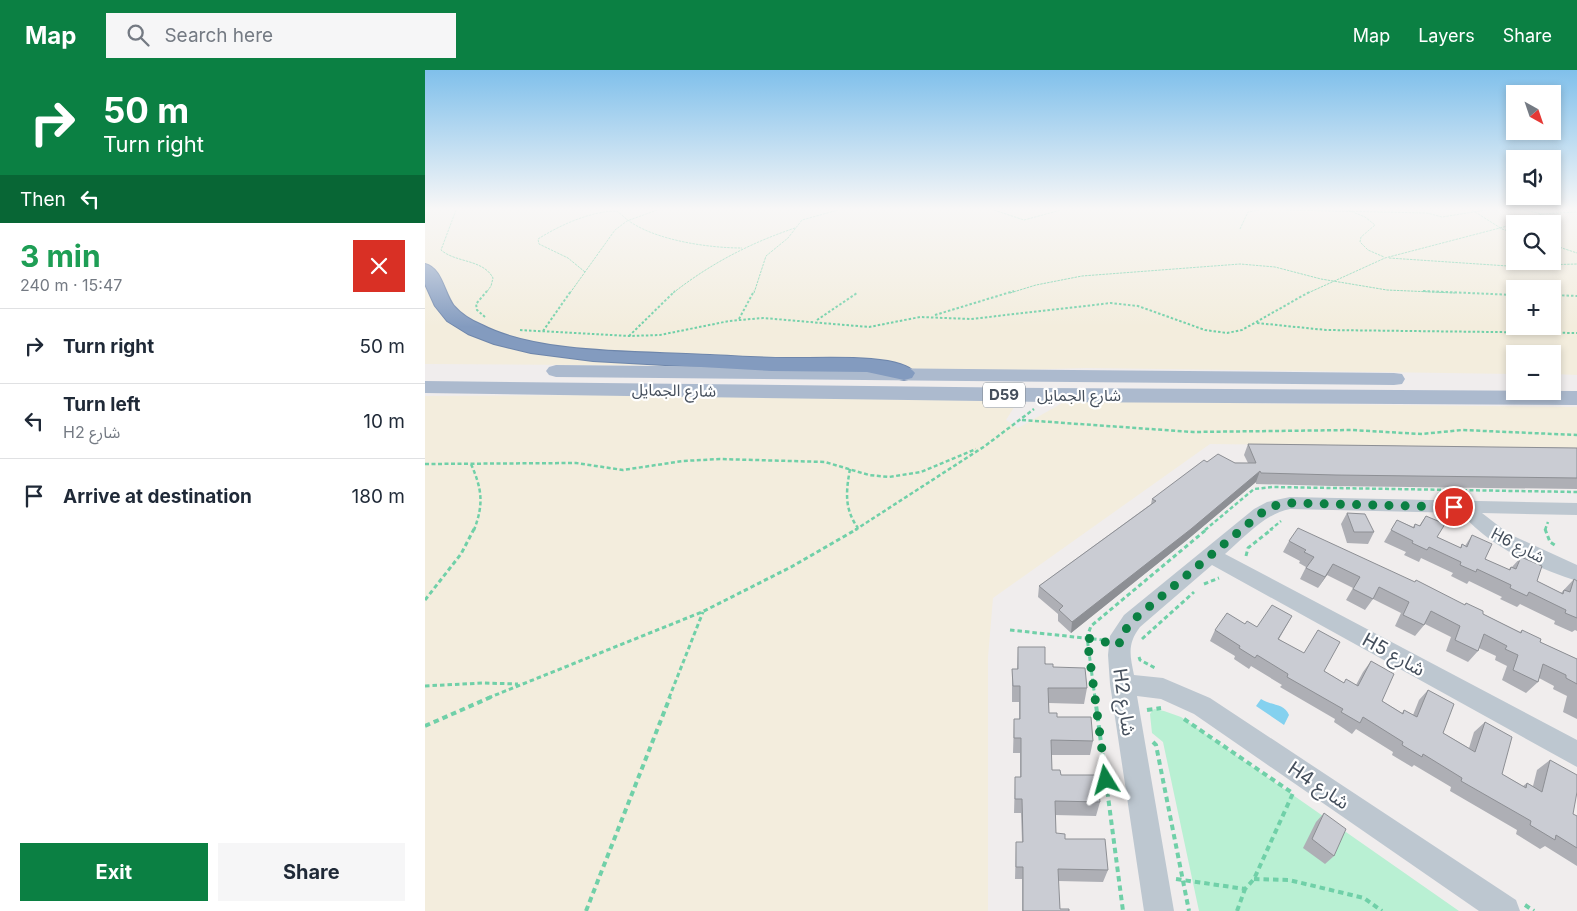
<!DOCTYPE html>
<html lang="en">
<head>
<meta charset="utf-8">
<style>
  body { margin:0; font-family:Inter,"Noto Sans Arabic",sans-serif; background:#f6f6f7; color:#1f2937; height:100vh; display:flex; flex-direction:column; font-size:19px; white-space:nowrap }
  * { box-sizing:border-box; margin:0 }
  p { font-size:16px; color:#747a83 }
  .icon { flex:none; width:28px; height:28px; fill:none; stroke:currentColor; stroke-width:2; stroke-linecap:round; stroke-linejoin:round }
  .map { position:relative; flex:1; overflow:hidden }
  .drawer { display:flex; flex-direction:column; background:#fff; width:425px }
  .drawer>* { flex:none }
  .guide { background:#0b8043; color:#fff; overflow:hidden }
  .needle { width:32px; rotate:140deg }
  .tools { position:absolute; left:1081px; top:15px; display:grid; gap:10px }
  .tools a { display:grid; place-items:center; width:55px; height:55px; border-radius:0px; background:#fff; box-shadow:0 2px 8px #0003; font-size:25px }
  .pin { position:absolute; display:grid; place-items:center; width:42px; height:42px; color:#fff; margin:-21px; border:2px solid #fff; border-radius:50%; box-shadow:0 1px 5px #0007 }
  .me { position:absolute; width:55px; margin:-28px; rotate:352deg; stroke-linejoin:round; filter:drop-shadow(0 0 4px #0008) }
  .turn { display:flex; align-items:center; gap:18px; height:105px; padding:0 20px; font-size:22px }
  .turn .icon { width:65px; height:65px; stroke-width:2.5 }
  .turn b { display:block; font-size:35px; line-height:42px }
  .then { display:flex; align-items:center; height:48px; padding:0 20px; background:#0003; gap:10px; font-size:19px }
  .round { display:grid; place-items:center; flex:none; width:52px; height:52px; border-radius:0px; background:#f6f6f7 }
  .overview { display:flex; align-items:center; justify-content:space-between; height:85px; padding:0 20px }
  h1 { font-size:30px; font-weight:700; line-height:38px; color:#1e9e55 }
  .button { display:flex; gap:10px; margin-top:auto; padding:10px 20px }
  .button a { flex:1; height:58px; border-radius:0px; background:#0b8043; color:#fff; font-size:20px; font-weight:700; line-height:58px; text-align:center }
  .button a+a { background:#f6f6f7; color:#1f2937 }
  ul { padding:0; list-style:none }
  li { display:flex; align-items:center; gap:15px; height:75px; padding:0 20px; border-top:1px solid #e0e1e3 }
  li div { flex:1 }
  li b { display:block; font-size:19px }
  li em { font-style:normal }
  header { display:flex; align-items:center; gap:30px; box-sizing:border-box; height:70px; padding:0 25px; background:#0b8043; color:#fff }
  header strong { font-size:24px }
  nav { display:flex; gap:28px; margin-inline-start:auto; font-size:18px }
  .search { width:350px; height:45px; background:#f6f6f7; display:flex; align-items:center; gap:12px; box-sizing:border-box; padding:0 18px; border-radius:0px; color:#747a83; font-size:19px }
  main { display:flex; flex:1; min-height:0 }
  .map>svg:first-child { display:block }
  .green { fill:#b9f0d3 }
  .sand { fill:#f3eddd; fill-rule:evenodd }
  .water { fill:#84d1ef }
  .lines { fill:none; stroke-linecap:round; stroke-linejoin:round }
  .motorway-casing { stroke:#6e86ab; stroke-width:2 }
  .path-far4 { stroke:#70d0a8; stroke-width:1; stroke-dasharray:2.5 1; stroke-linecap:butt }
  .path-far3 { stroke:#70d0a8; stroke-width:2; stroke-dasharray:2.5 2; stroke-linecap:butt }
  .path-far2 { stroke:#70d0a8; stroke-width:2.5; stroke-dasharray:4 2.5; stroke-linecap:butt }
  .path-far1 { stroke:#70d0a8; stroke-width:3; stroke-dasharray:4.5 3; stroke-linecap:butt }
  .path { stroke:#70d0a8; stroke-width:4; stroke-dasharray:5.5 4; stroke-linecap:butt }
  .minor { fill:#bdc7d0; fill-rule:evenodd }
  .primary { fill:#acbace; fill-rule:evenodd }
  .motorway { fill:#839bbf; fill-rule:evenodd }
  .wall { fill:#aeafb5 }
  .shaded-wall { fill:#8d8f94 }
  .building { fill:#caccd3; stroke:#8d8f94 }
  .route { stroke:#0b8043; stroke-width:9; stroke-dasharray:0 16.2 }
  .labels { text-anchor:middle; stroke-width:4.5; stroke-linejoin:round; paint-order:stroke }
  .shield { fill:#fff; stroke:#7d848d; stroke-width:1 }
  .shield-label { font-size:15px; font-weight:bold; fill:#454f5c }
  .street-label { font-size:16px; fill:#454f5c; stroke:#fff }
  .near-street-label { font-size:19px; fill:#454f5c; stroke:#fff }
</style>
</head>
<body>
<header>
<strong>Map</strong>
<div class="search"><svg class="icon" aria-label="search" viewBox="0 0 24 24"><circle cx="10" cy="10" r="6"/><path d="M15 15l6 6"/></svg>Search here</div>
<nav><a>Map</a><a>Layers</a><a>Share</a></nav>
</header>
<main>
<section class="drawer">
<div class="guide">
<div class="turn"><svg class="icon" aria-label="right" viewBox="0 0 24 24"><path d="M7 20v-9h11M14 6l5 5-5 5"/></svg><div><b>50 m</b>Turn right</div></div>
<div class="then">Then<svg class="icon" aria-label="left" viewBox="0 0 24 24"><path d="M17 20v-9H6M10 6l-5 5 5 5"/></svg></div>
</div>
<div class="overview"><div><h1>3 min</h1><p>240 m · 15:47</p></div><a class="round" style="background:#d93025;color:#fff"><svg class="icon" aria-label="close" viewBox="0 0 24 24"><path d="M6 6l12 12M18 6L6 18"/></svg></a></div>
<ul>
<li><svg class="icon" aria-label="right" viewBox="0 0 24 24"><path d="M7 20v-9h11M14 6l5 5-5 5"/></svg><div><b>Turn right</b></div><em>50 m</em></li>
<li><svg class="icon" aria-label="left" viewBox="0 0 24 24"><path d="M17 20v-9H6M10 6l-5 5 5 5"/></svg><div><b>Turn left</b><p>H2 شارع</p></div><em>10 m</em></li>
<li><svg class="icon" aria-label="arrive" viewBox="0 0 24 24"><path d="M6 21V4h12l-3 4 3 4H6"/></svg><div><b>Arrive at destination</b></div><em>180 m</em></li>
</ul>
<div class="button"><a>Exit</a><a>Share</a></div>
</section>
<div class="map">
<svg width="1152" height="841" viewBox="0 0 1152 841">
  <rect width="100%" height="100%" fill="#f0eded"/>
  <path class="green" d="M729,639L739,641L756,647L1034,841H774L738,672L727,663L725,644Z"/>
  <path class="sand" d="M0,140H1152V305L1128,304V284H1090V304L661,298L479,303L296,296L0,294ZM1090,154H1128V191H1090ZM1090,219H1128V256H1090Z
    M203,325L593,331L581,350L593,358L641,331L1152,337V379L785,374L568,528L563,587V841H0V326Z"/>
  <path class="water" d="M836,629C846,636 859,633 864,645L859,655L831,636Z"/>
  <g class="lines">
    <g class="motorway-casing">
      <path id="motorway" d="M0,194C17,198 19,223 29,236C36,244 47,251 57,255C115,285 219,281 285,285C310,286 336,288 361,288C386,289 476,282 490,303L487,308L479,310L442,302L347,301L168,291L106,283L69,274L43,264L22,251L10,236L0,214Z"/>
    </g>
    <path class="path-far4" d="M31,140L16,180C31,193 58,189 68,208L66,216L61,223
      M569,140L599,150L636,140
      M861,140L1002,143L1017,147L1061,140
      M923,140L940,147L950,155L936,167L935,172L943,180L959,187
      M1047,140L1077,159L1090,163
      M1099,140L1117,144
      M1091,154L1117,144L1152,142
      M815,159L823,142L834,140
      M1128,175L1152,183
      M964,188L1083,196L1152,194
      M160,202L143,188L114,174L113,169C135,155 166,141 192,141C197,145 202,150 207,153C235,171 285,178 317,178
      M145,223L190,160L202,151L232,140
      M248,223C285,194 325,173 370,158
      M329,223L341,186L363,168L377,150L413,140
      M585,223L611,215L657,206L815,194L850,197L896,209L962,220L1030,223
      M883,223L960,188L1090,154"/>
    <path class="path-far3" d="M998,221L1090,225
      M1128,225L1152,226
      M510,245L589,221
      M60,247L52,240L51,234L62,221
      M314,249L329,221
      M392,250L432,223
      M832,253L901,260L1152,263
      M95,260L204,266L235,265L304,251L338,248L444,257L495,247L546,249L686,233L713,236L780,260L802,263L817,260L886,221
      M118,261L146,221
      M204,266L250,221"/>
    <path class="path-far2" d="M597,350L768,362L926,360L997,364L1037,360L1152,365
      M0,394L151,393L198,400L258,391L295,389L400,392L444,405L464,407L496,402L551,379
      M46,394C57,419 59,434 49,460
      M425,399C421,421 419,439 433,458
      M430,460L560,376L609,339
      M780,460L829,419L847,417L1152,422
      M845,460L856,451
      M1120,460L1123,452"/>
    <path class="path-far1" d="M1120,459L1125,472L1131,476
      M821,486L823,478L847,459
      M779,514L794,508
      M0,530L36,484L49,459
      M585,560L678,570
      M717,569L769,522
      M714,587L715,590L732,599
      M0,616L57,613L93,614
      M63,628L277,542L366,497L432,459
      M244,628L278,542
      M670,628L662,567L666,556L782,459"/>
    <path class="path" d="M670,627L698,841
      M722,640L736,638
      M759,649L866,722
      M0,656L66,627
      M728,672L731,675L764,841
      M751,809L820,819L829,809L869,721
      M829,809L864,810L939,828L957,841
      M1100,835L1109,841
      M161,841L245,627
      M812,841L820,819"/>
    <path class="minor" d="M865,427L1152,433V445L1057,443L1084,464L1152,495V511C1110,497 1065,477 1036,443L865,439C839,444 820,467 800,484L1152,670V697L787,495L715,557C702,574 705,585 709,605L738,608L785,628L1091,830L1095,841H1054L769,644L736,629L712,626L749,841H719L685,614L683,585L685,566L699,545L829,439L842,432Z"/>
    <path class="primary" d="M131,295L969,303L977,304L980,309L977,314L969,315L131,307L124,305L121,301L124,297Z
      M0,311L619,318L1152,321V335L619,332L0,323Z"/>
    <use href="#motorway" class="motorway"/>
  </g>
  <path class="wall" d="M823,374L1152,378V419L906,416L831,414V412L762,470L646,563L633,551V544L613,527L614,516L726,434L727,429L782,392L823,393L819,385Z
    M922,443L949,462L943,474L922,473L916,454Z
    M1001,446L1012,467L1035,478L1037,474L1040,476L1047,465L1060,489L1083,500L1086,497H1087L1096,487L1112,511L1136,523L1149,509L1152,511V561L1150,560L1147,562L1129,554L1130,551L1095,534L1092,537L1075,529L1077,527L1044,511L1042,514L1026,506L1028,503L996,488L994,492L979,485L981,482L959,472L972,450L988,457L990,454L994,456Z
    M864,471L1040,535L1041,533L1058,544L1095,562L1097,560L1115,572L1152,589V649L1138,642L1142,626L1128,619L1129,616L1114,608L1113,612L1101,623L1077,610L1082,596L1070,590L1071,586L1054,578L1053,581L1043,592L1021,581L1026,567L1000,554L990,566L970,556L976,543L948,529L940,540L921,530L928,518L902,505L893,518L875,509L881,497L874,493L875,491L858,482Z
    M867,546L854,569L899,601L919,613L931,615L938,602L946,591L957,631L977,643L979,640L988,645L994,630L1003,620L1018,663L1044,678L1049,662L1060,652L1077,704L1098,716L1102,713L1108,716L1112,700L1125,690L1148,744L1152,746V796L1120,776L1115,779L1091,764L1092,760L1025,721L1026,717L989,695L987,697L967,685L968,682L931,659L927,664L909,652L910,649L855,617L857,615L826,596L824,599L809,589L810,586L785,571L790,560L820,554L832,557Z
    M593,577L662,618L659,634L624,633V643L632,647L668,671L665,685H626L627,700L636,705L675,732L671,746L630,745L631,763L640,769L683,800L678,812L633,811L635,839L644,841H597V809H590L591,772H597L596,743H589L590,707H595V683H588L589,649H594V632H587V599H592Z
    M899,743L909,786L900,794L878,778L891,752Z"/>
  <path class="shaded-wall" d="M835,401L831,412L762,470L646,563L647,552Z
    M908,494L902,505L893,518L900,507Z"/>
  <path class="building" d="M823,374L1152,378V408L911,405L836,403L835,401L766,459L647,552L634,540L638,536L614,516L731,431L727,429L779,390L782,392L793,384L810,393H831Z
    M922,443L940,444L949,462H929Z
    M1001,446L1020,454L1012,467L1036,478L1037,474L1042,477L1047,465L1067,474L1060,489L1085,500L1086,497L1091,499L1096,487L1117,496L1112,511L1138,524L1139,520L1145,522L1149,509L1152,511V548L1140,543L1141,540L1104,522L1102,526L1085,518L1086,515L1052,499L1051,502L1035,495L1036,492L1004,477L1002,480L987,473L988,471L966,460L972,450L989,458L990,454L995,456Z
    M873,458L990,512L991,510L1040,535L1041,533L1058,541V544L1096,563L1097,560L1116,569L1115,572L1152,589V614L1141,608V605L1118,594L1113,612L1088,600L1093,585L1080,579L1082,576L1059,564L1053,581L1030,570L1035,556L1006,541L999,555L978,545L984,532L954,517L948,529L928,519L935,507L908,494L900,507L881,498L889,487L879,482L881,480L864,471Z
    M847,535L867,546L853,569L879,583L893,560L915,572L899,601L919,613L921,609L933,616L946,591L969,604L957,631L978,644L979,640L992,647L1003,620L1029,634L1018,663L1050,682L1060,652L1087,667L1077,704L1101,718L1102,713L1117,722L1125,690L1152,705V722L1148,744L1152,746V778L1131,765L1130,770L1105,755L1106,751L1036,711L1037,708L998,684L997,687L977,675L978,672L938,647L935,653L916,642L918,639L862,607L863,604L832,585L830,588L814,578L815,576L790,560L802,543L820,554L822,551L832,557Z
    M593,577H620V594H628V597L660,598L662,618H623L624,643H632V647H666L668,671L626,670L627,700H635L636,705H672L675,732L630,731L631,763L640,764V769H680L683,800L633,799L635,839H644V841H598V797H591V772H598L597,729H590V707H596V668H589V649H595V616H588L587,599H593Z
    M899,743L921,759L909,786L887,769Z"/>
  <linearGradient id="sky" x2="0" y2="1"><stop stop-color="#80c0eb"/><stop offset="0.54" stop-color="#f8f7f7"/><stop offset="1" stop-color="#f8f7f7" stop-opacity="0"/></linearGradient>
  <rect width="1152" height="257" fill="url(#sky)"/>
  <g class="lines">
    <path class="route" d="M681,710L662,568L694,575L696,566L707,551L835,444L848,436L865,433L1029,437"/>
  </g>
  <g class="labels">
    <rect class="shield" x="558" y="312.5" width="42" height="25" rx="4"/>
    <g class="shield-label">
      <text x="579" y="330">D59</text>
    </g>
    <g class="street-label">
      <text transform="translate(249 320) rotate(1)" y="6">شارع الجمايل</text>
      <text x="654" y="331">شارع الجمايل</text>
      <text transform="translate(1093 475) rotate(27)" y="6">H6 شارع</text>
    </g>
    <g class="near-street-label">
      <text transform="translate(969 584) rotate(29)" y="7">H5 شارع</text>
      <text transform="translate(700 632) rotate(82)" y="7">H2 شارع</text>
      <text transform="translate(894 715) rotate(34)" y="7">H4 شارع</text>
    </g>
  </g>
</svg>
<div class="tools">
<a><svg class="needle" viewBox="-14 -14 28 28"><path d="M0-13l5 13h-10z" fill="#e53935"/><path d="M0 13l5-13h-10z" fill="#747a83"/></svg></a>
<a><svg class="icon" aria-label="sound" viewBox="0 0 24 24"><path d="M4 9h4l5-4v14l-5-4H4zM17 9q2 3 0 6"/></svg></a>
<a><svg class="icon" aria-label="search" viewBox="0 0 24 24"><circle cx="10" cy="10" r="6"/><path d="M15 15l6 6"/></svg></a>
<a>+</a>
<a>−</a>
</div>
<div class="pin" style="left:1029px;top:437px;background:#d93025"><svg class="icon" aria-label="arrive" viewBox="0 0 24 24"><path d="M6 21V4h12l-3 4 3 4H6"/></svg></div>
<svg class="me" style="left:681px;top:710px" viewBox="-20 -20 40 40"><path d="M0-17L14 15 0 8-14 15z" fill="#0b8043" stroke="#fff" stroke-width="4"/></svg>
</div>
</main>
</body>
</html>
